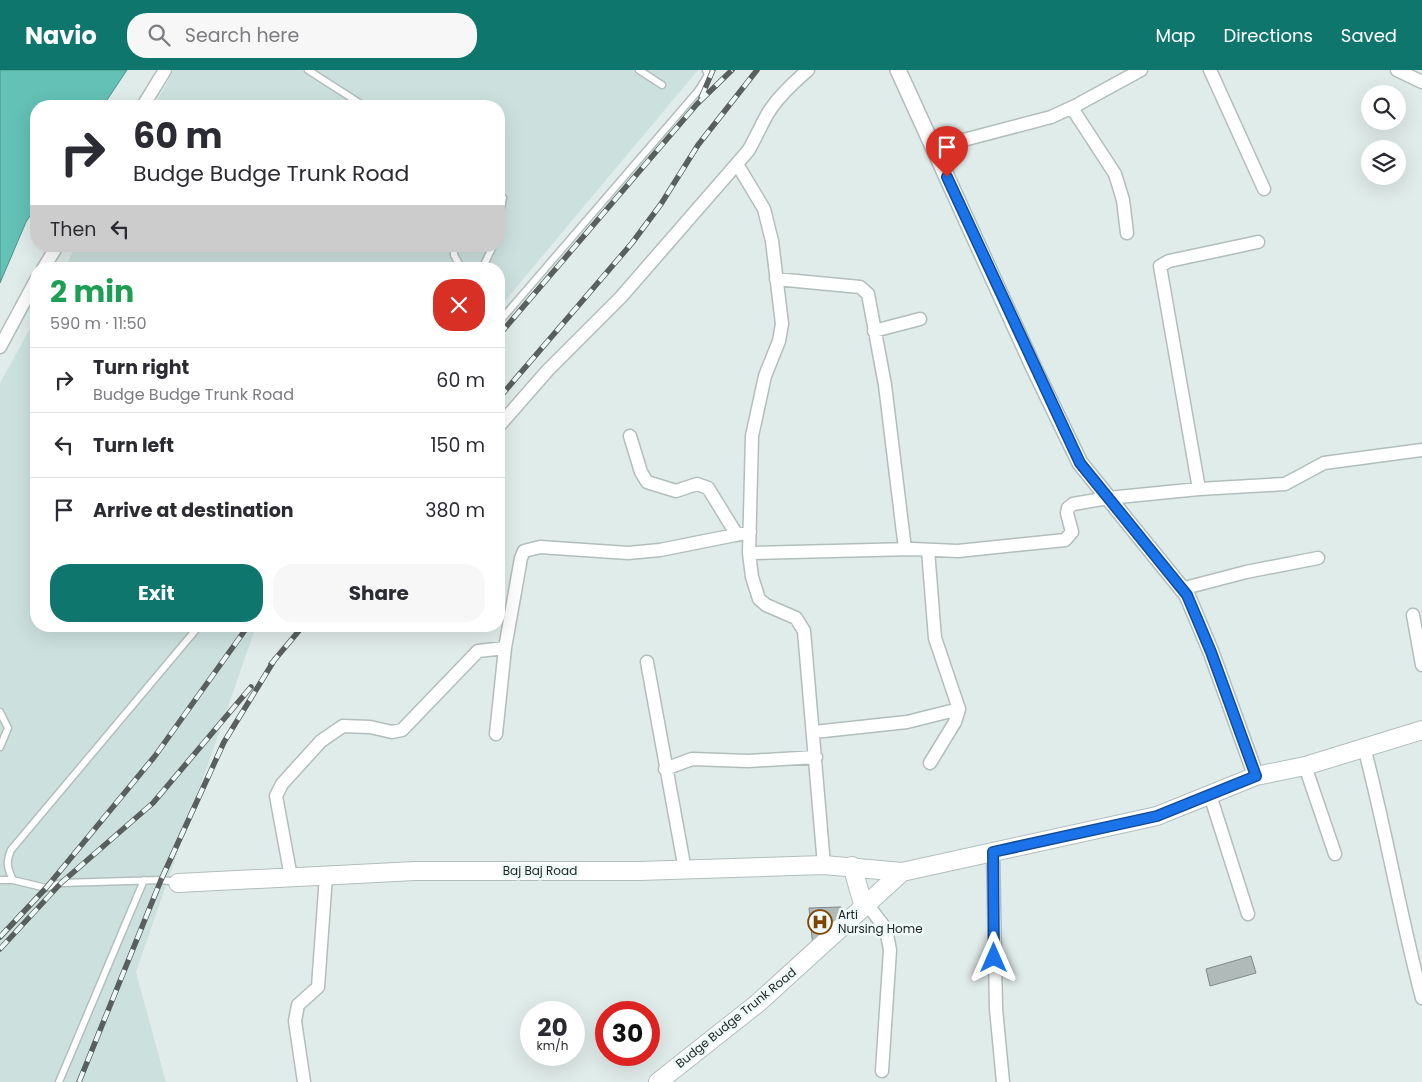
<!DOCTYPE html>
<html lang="en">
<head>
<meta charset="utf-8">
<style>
  body { margin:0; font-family:Poppins,sans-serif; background:#f7f7f7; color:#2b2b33; height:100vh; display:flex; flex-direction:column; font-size:19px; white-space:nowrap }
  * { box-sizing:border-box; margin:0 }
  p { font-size:16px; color:#7c7c81 }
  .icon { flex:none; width:28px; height:28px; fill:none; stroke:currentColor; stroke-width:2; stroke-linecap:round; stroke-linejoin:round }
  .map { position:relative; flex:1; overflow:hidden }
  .side { position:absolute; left:30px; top:192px; width:475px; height:370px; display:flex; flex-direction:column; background:#fff; border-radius:20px; box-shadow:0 5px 20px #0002 }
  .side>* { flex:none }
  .guide { position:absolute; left:30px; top:30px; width:475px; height:152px; border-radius:20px; box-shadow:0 5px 20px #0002; background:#fff; color:#2b2b33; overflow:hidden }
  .fabs { position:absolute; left:1361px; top:15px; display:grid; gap:10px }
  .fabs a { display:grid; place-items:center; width:45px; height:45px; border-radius:50%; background:#fff; box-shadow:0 5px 20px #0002; font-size:25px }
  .speed { position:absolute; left:520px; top:931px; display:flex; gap:10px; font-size:25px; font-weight:700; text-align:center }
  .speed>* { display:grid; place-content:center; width:65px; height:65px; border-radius:50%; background:#fff; box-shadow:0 5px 20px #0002; line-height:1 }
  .speed small { font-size:12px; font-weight:400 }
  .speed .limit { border:8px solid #d22; background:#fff; color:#111 }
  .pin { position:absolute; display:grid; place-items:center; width:42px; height:42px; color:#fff; margin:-51px -21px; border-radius:50% 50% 50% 0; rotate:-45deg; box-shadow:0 0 5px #0007 }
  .pin .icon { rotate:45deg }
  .me { position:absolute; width:55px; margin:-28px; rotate:0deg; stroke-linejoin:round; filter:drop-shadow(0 0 4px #0008) }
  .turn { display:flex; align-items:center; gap:18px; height:105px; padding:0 20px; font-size:22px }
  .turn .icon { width:65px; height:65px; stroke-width:2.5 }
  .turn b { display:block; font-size:35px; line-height:42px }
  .then { display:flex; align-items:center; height:48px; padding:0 20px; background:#0003; gap:10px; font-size:19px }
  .round { display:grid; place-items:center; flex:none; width:52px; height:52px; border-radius:20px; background:#f7f7f7 }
  .overview { display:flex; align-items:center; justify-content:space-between; height:85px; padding:0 20px }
  h1 { font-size:30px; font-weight:700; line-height:38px; color:#1e9e55 }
  .action { display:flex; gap:10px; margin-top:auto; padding:10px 20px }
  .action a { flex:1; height:58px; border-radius:20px; background:#0f766e; color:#fff; font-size:20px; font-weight:700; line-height:58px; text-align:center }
  .action a+a { background:#f7f7f7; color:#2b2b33 }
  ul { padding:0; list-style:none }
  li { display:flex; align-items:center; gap:15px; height:65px; padding:0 20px; border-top:1px solid #e1e1e2 }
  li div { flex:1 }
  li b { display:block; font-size:19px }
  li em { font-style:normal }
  header { display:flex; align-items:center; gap:30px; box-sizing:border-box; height:70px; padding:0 25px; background:#0f766e; color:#fff }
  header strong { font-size:24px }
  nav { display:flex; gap:28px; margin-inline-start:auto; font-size:18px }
  .search { width:350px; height:45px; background:#f7f7f7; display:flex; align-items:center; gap:12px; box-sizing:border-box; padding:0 18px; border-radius:20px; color:#7c7c81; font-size:19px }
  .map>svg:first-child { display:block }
  .built { fill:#cce1de }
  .water { fill:#63c1b5; stroke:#4f928a }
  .building { fill:#b0bbb9; stroke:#808b89 }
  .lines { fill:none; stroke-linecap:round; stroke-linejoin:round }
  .service-casing { stroke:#b2bebc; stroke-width:9 }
  .minor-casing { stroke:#b2bebc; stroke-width:15 }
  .tertiary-casing { stroke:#b2bebc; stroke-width:18 }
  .secondary-casing { stroke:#b2bebc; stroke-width:20 }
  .service { stroke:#fff; stroke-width:6 }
  .minor { stroke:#fff; stroke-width:12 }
  .tertiary { stroke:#fff; stroke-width:15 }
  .secondary { stroke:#fff; stroke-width:18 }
  .rail-casing { stroke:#585f5d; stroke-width:5.5 }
  .rail { stroke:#edf9f7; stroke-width:4; stroke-dasharray:11; stroke-linecap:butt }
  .route-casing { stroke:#114b97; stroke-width:12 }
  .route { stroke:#1a73e8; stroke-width:9 }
  .labels { text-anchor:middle; stroke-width:5; stroke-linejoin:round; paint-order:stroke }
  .street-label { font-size:12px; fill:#212524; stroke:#edf9f7 }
  .poi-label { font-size:12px; fill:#212524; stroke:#edf9f7; text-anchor:start }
</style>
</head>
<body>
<header>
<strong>Navio</strong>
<div class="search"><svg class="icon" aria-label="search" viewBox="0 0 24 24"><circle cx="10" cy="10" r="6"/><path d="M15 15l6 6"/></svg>Search here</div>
<nav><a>Map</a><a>Directions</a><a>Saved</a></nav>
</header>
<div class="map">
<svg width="1422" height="1012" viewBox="0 0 1422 1012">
  <rect width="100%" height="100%" fill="#e0ecea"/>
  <path class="built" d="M174,0H698L499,238V199H64L76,176H499V36H154Z
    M36,248V556H256L136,902L166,1012H0V313Z"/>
  <path class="water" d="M0,0H127L103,36H36V136L26,152L0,213Z"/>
  <path class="building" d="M841,837L846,850L813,877L809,838Z
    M1251,886L1256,903L1210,916L1206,899Z"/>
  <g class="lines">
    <g class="service-casing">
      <path id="service" d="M308,0L364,36
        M639,0L662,15
        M499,147L503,128
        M454,176V185L462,199
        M482,199L493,176
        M499,252L698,21L708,5L706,0
        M0,642L8,658L0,677
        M0,810H13
        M178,812L161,810L61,813L46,818L13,810C7,798 6,792 11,780L199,556
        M59,1012L144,810"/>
    </g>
    <g class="minor-casing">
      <path id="minor" d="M1210,0L1264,119
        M1397,0L1422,12
        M143,36L165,0
        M1072,38L1115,104L1123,130L1127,163
        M933,78L1051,47L1075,36L1141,0
        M737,94L764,139L772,171L782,254L779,271L765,306L752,366L749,483L752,507L759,529L766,535L796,548L804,561L824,795
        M43,199L57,176
        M776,209L860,217L868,224L885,315L905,479
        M874,261L920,249
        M0,277L36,210
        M499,356L548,300L621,227L748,81C756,68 762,52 770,40C780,25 794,12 808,0
        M630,366L641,402L647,412L676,421L697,414L708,418L737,465
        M1199,419L1160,196L1169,191L1258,172
        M928,480L935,568L959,639L955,652L930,693
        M749,483L912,479L958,481L1065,470L1072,462L1067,443L1068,438L1073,434L1108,428L1199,419L1285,414L1324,393L1422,380
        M1181,519L1246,502L1318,488
        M1413,545L1422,595
        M647,592L685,800
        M814,662L907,652L959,639
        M496,664L505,578L521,488L524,481L540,477L628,483L660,480L750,462
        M1364,677C1386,760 1400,845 1422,928
        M1305,696L1335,784
        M665,699L692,689L748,691L816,687
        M1210,725L1248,844
        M993,782L996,939L1003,1012
        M291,807L276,726L282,714L321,671L343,656L370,657L392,662L402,660L478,581L505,578
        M867,834L886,859L890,880L882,1001
        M304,1012L295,951L298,935L318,917L326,806"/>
    </g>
    <g class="tertiary-casing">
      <path id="tertiary" d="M898,0L1033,296L1080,393L1187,525L1211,582L1256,706"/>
    </g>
    <g class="secondary-casing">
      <path id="secondary" d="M852,796L864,837
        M178,813L415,801H639L824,795L902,802
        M658,1012L758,933L902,802L1157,746L1256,706L1305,696L1422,660"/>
    </g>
    <use href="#service" class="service"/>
    <use href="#minor" class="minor"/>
    <use href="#tertiary" class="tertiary"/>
    <use href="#secondary" class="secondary"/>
    <g class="rail-casing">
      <path id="rail" d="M701,28L713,0
        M499,265L697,34L732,0
        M499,328L632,173L661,134L698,75L757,0
        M271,594L303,556
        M0,867L46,818L155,686L248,556
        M0,879L61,813L153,733L251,617
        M79,1012L161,810L224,672L275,589"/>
    </g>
    <use href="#rail" class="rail"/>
  </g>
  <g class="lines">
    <g class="route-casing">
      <path id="route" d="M947,107L1080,393L1187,525L1211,582L1256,706L1157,746L993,782L994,888"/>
    </g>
    <use href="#route" class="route"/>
  </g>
  <defs>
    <g id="hospital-ring" transform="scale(1.25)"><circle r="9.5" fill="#edf9f7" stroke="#814400" stroke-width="1.5"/><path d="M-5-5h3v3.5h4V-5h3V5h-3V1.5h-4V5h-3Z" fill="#814400"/></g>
  </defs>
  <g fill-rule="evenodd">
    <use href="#hospital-ring" x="820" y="852"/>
  </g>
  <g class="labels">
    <g class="street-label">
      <text x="540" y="805">Baj Baj Road</text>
      <text transform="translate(736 948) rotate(-39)" y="4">Budge Budge Trunk Road</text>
    </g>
    <g class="poi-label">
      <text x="838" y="849">Arti<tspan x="838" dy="14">Nursing Home</tspan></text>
    </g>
  </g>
</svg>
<div class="fabs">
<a><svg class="icon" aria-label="search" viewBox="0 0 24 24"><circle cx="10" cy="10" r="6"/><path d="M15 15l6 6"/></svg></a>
<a><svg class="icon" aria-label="layers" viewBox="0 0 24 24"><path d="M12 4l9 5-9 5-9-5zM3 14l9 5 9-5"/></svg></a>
</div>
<div class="speed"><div>20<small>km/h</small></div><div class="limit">30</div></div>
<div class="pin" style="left:947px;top:107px;background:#d93025"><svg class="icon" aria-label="arrive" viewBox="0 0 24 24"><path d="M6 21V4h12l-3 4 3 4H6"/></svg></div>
<svg class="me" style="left:994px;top:888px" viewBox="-20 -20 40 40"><path d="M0-17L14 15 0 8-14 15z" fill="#1a73e8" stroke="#fff" stroke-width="4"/></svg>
<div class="guide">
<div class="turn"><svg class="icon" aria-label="right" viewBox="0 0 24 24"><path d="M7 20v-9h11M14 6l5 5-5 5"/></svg><div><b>60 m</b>Budge Budge Trunk Road</div></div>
<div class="then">Then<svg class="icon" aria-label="left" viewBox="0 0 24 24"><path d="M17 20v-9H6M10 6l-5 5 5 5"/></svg></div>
</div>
<section class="side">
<div class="overview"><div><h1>2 min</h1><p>590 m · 11:50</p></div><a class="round" style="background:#d93025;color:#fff"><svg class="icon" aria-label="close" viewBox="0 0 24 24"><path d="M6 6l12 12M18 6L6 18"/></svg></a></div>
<ul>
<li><svg class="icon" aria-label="right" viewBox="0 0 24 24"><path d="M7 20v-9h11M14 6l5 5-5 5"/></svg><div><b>Turn right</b><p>Budge Budge Trunk Road</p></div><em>60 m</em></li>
<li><svg class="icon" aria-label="left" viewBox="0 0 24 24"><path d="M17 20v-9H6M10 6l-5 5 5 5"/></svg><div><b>Turn left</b></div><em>150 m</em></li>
<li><svg class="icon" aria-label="arrive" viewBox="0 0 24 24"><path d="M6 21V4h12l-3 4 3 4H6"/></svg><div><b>Arrive at destination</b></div><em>380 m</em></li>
</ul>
<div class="action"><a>Exit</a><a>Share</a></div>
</section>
</div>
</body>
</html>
